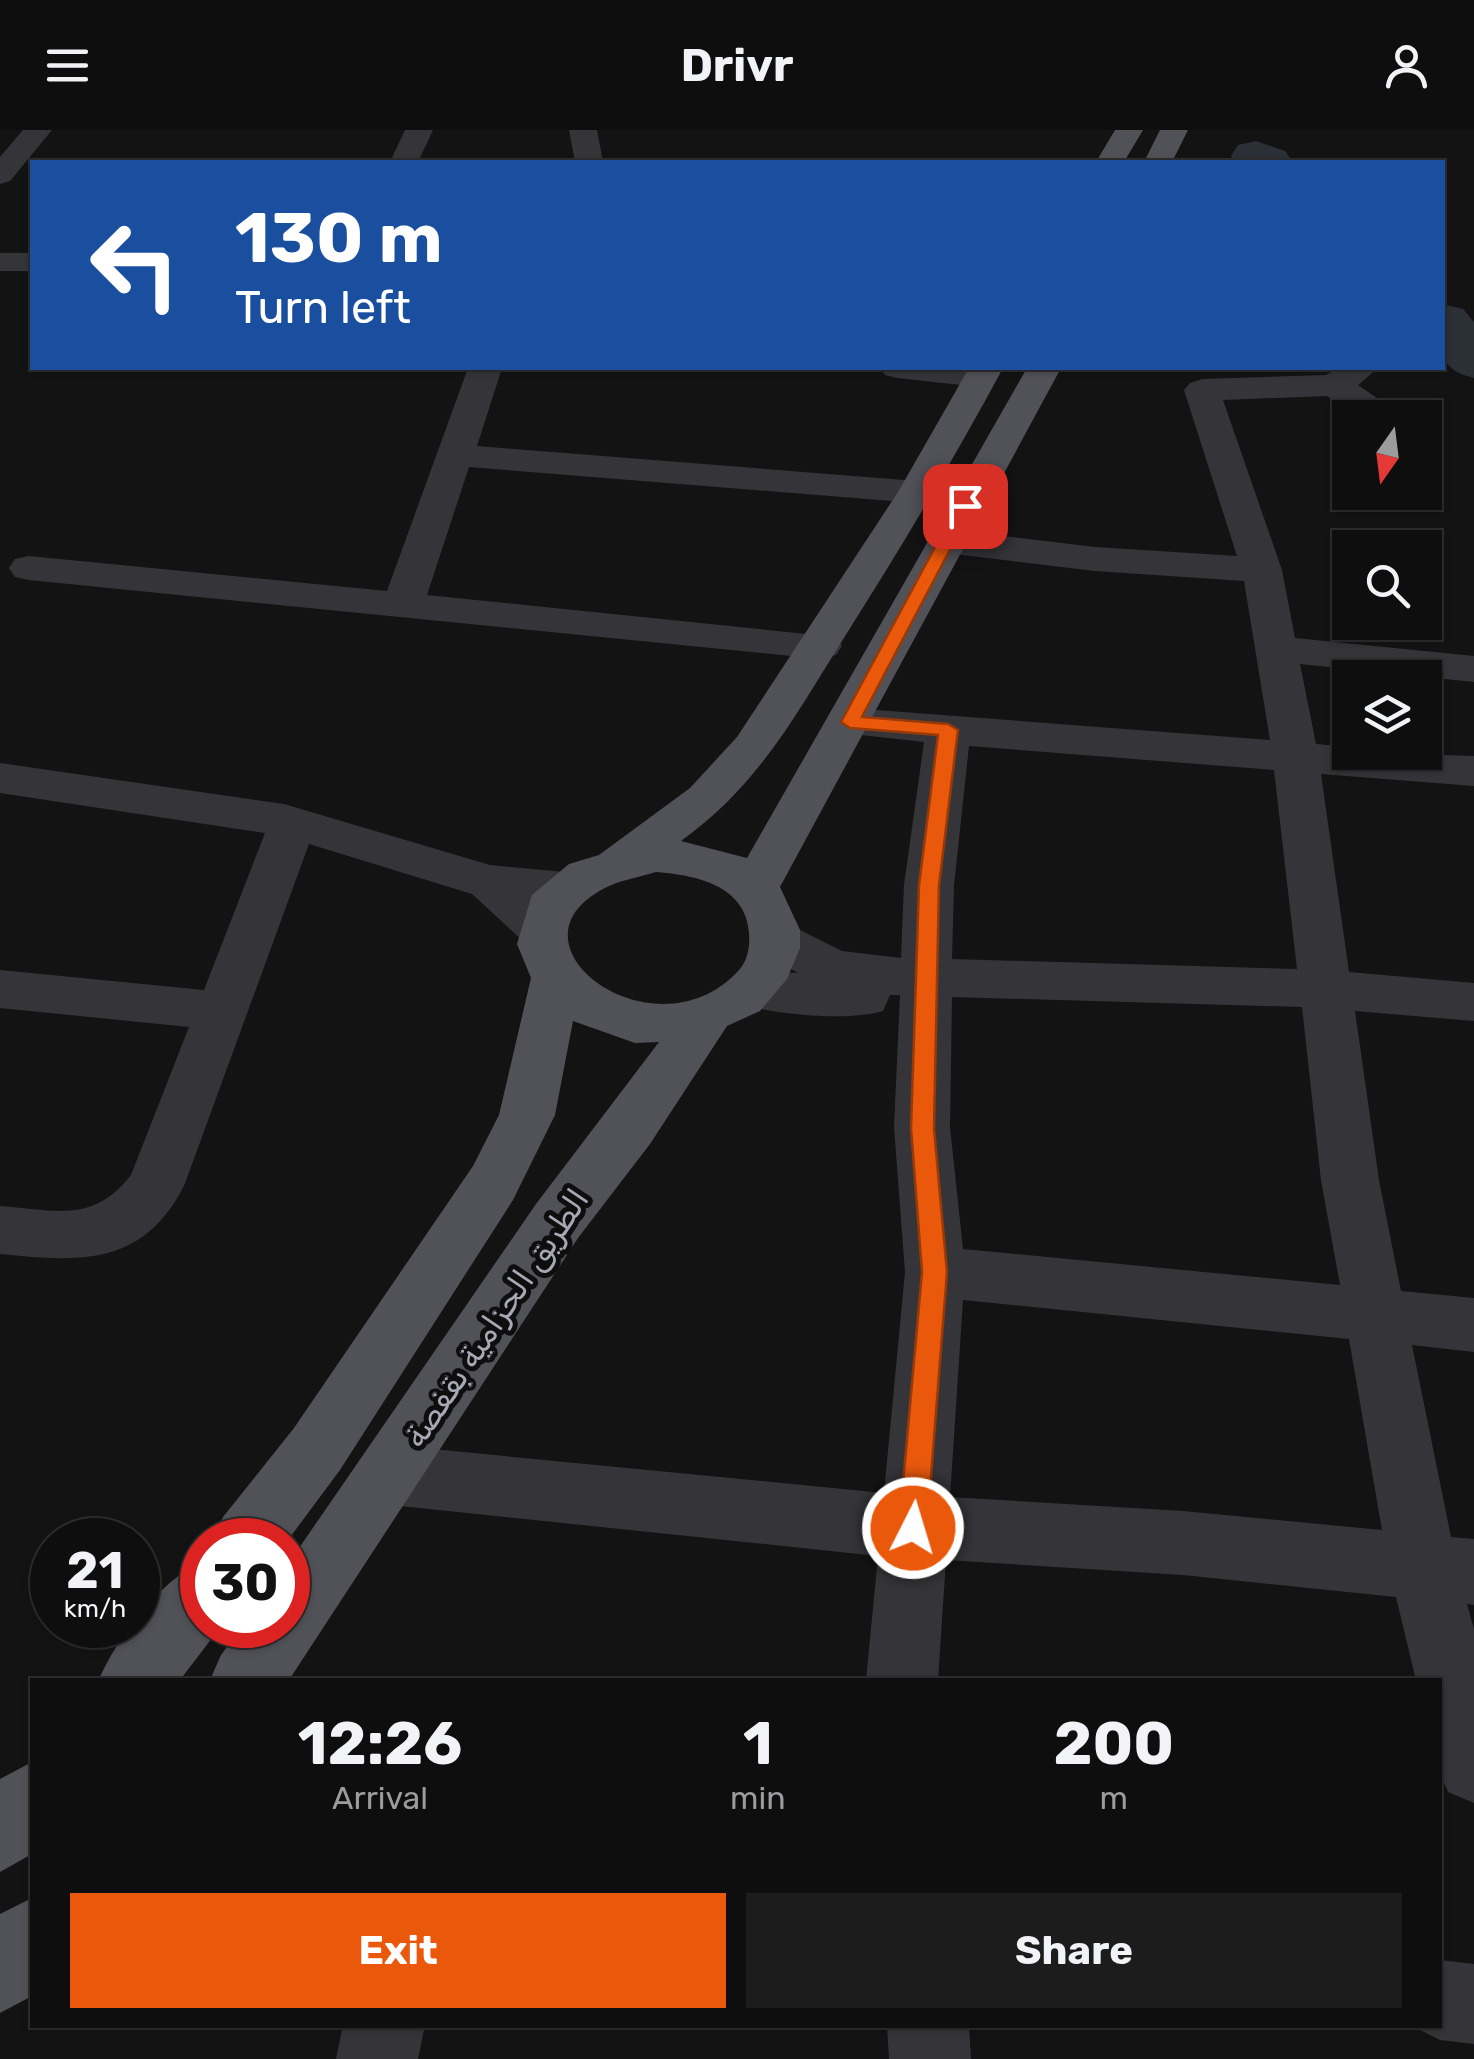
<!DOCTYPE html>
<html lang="en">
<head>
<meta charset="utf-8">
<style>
  body { margin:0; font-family:Rubik,Cairo,sans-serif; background:#1c1c1d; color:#f1f3f6; height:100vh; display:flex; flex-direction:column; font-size:38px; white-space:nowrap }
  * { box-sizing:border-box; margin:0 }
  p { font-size:32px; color:#9b9c9e }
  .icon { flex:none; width:55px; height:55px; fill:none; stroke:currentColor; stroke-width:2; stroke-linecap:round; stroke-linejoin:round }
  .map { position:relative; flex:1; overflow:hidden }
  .panel { position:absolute; left:30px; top:1548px; width:1412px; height:350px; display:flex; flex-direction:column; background:#0e0e0f; border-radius:0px; box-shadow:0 2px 8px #0004,0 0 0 2px #2e2e2f }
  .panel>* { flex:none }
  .hud { position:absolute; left:30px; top:30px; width:1415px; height:210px; border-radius:0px; box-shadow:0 2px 8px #0004,0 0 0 2px #2e2e2f; background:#1a4fa0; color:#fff; overflow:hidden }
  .needle { width:65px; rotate:194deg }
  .fabs { position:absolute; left:1332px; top:270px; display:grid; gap:20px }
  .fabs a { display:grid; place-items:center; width:110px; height:110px; border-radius:0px; background:#0e0e0f; box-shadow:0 2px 8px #0004,0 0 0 2px #2e2e2f; font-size:50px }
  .speed { position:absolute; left:30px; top:1388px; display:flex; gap:20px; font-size:50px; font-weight:700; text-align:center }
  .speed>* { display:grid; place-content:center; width:130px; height:130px; border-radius:50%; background:#0e0e0f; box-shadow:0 2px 8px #0004,0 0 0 2px #2e2e2f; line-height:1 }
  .speed small { font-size:25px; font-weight:400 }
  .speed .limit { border:15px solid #d22; background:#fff; color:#111 }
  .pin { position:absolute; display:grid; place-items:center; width:85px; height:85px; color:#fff; margin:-42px; border-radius:20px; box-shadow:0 5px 15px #0006 }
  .me { position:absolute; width:110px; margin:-55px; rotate:5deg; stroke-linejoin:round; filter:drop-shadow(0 0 8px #0008) }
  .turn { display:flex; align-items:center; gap:35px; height:210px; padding:0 40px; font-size:45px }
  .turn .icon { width:130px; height:130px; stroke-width:2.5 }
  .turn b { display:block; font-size:70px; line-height:85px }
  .eta { display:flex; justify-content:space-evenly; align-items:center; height:170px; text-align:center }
  .eta b { font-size:60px; font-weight:700; line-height:70px }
  .action { display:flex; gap:20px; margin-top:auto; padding:20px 40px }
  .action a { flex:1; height:115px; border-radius:0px; background:#ea580c; color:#fff; font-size:40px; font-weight:700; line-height:115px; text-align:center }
  .action a+a { background:#1c1c1d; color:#f1f3f6 }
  header { display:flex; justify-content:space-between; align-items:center; height:130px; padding:0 40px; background:#0e0e0f; font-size:45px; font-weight:700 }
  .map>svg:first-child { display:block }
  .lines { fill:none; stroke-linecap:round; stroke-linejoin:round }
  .river { fill:#2b3036; fill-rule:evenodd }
  .minor { fill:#353539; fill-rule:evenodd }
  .primary { fill:#515158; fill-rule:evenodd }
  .route { fill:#ea580c; stroke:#983908; stroke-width:2.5 }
  .labels { text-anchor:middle; stroke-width:10; stroke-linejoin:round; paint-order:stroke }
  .street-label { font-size:32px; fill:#a6a8b3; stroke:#0e0e0f }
</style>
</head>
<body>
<header><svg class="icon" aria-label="menu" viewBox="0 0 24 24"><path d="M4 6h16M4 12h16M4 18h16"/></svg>Drivr<svg class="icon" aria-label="person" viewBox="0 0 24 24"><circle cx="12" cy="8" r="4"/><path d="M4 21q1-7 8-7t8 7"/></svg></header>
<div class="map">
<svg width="1474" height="1929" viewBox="0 0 1474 1929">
  <rect width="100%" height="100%" fill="#131314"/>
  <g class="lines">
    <path class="river" d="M1256,11L1285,21L1293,32H1235L1231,26L1238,15Z
      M1442,174L1463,179L1474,192V248C1431,238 1442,212 1442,174Z"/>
    <path class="minor" d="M23,0H52L10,51L0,54V27Z
      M405,0H433L418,32H390Z
      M569,0H597L603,32H575Z
      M0,123H32V141H0Z
      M468,238H502L477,316L917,351L930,354L936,362L930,370L917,373L469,337L427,465L836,507L842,516L836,525L821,529L29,450L15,447L9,438L15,429L29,426L387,461Z
      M880,238H984L997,247L992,254L980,257L897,248L885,245Z
      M1338,238H1378L1358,255L1406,288H1362L1327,266L1223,270L1282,440L1295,508L1474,526V552L1300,534L1316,614L1350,617V622L1474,626V656L1321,644L1349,842L1474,853V891L1355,881L1379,1050L1401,1161L1474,1168V1222L1412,1215L1451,1407L1474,1409V1475L1467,1474L1474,1499V1673L1448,1662L1440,1643V1550H1416L1396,1467L1183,1445L946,1430L938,1550H866L878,1426L391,1375L368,1367L358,1345L368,1323L391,1315L884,1363L905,1142L894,997L900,865H890L883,881C847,892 772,884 736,873L728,859L736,845L754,840L798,843L760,820L753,807L760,794L778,789L842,821L901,828L904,755L924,612L834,602L828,592L834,582L850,578L1270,610L1244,451L1095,441L946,423L932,419L926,411L932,403L946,399L1095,417L1237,426L1184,260L1190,253L1202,249L1326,245ZM969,616L1274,640L1297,839L952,829L954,755ZM952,867L1302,877L1321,1050L1340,1155L963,1119L950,997ZM963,1170L1349,1209L1382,1400L1183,1381L950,1367Z
      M0,633L284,674L490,735L586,744L594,756L586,768L569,773L543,772L567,799L560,812L542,817L524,812L472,764L309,714L184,1056C142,1137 80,1132 0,1124V1076C55,1080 93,1094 131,1045L189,897L0,878V840L204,860L265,703L0,663Z
      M1440,1830L1474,1834V1914L1440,1910L1410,1895H1440Z
      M343,1895H425L418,1929H336Z
      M887,1895H969L971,1929H889Z"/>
    <path class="primary" d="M1115,0H1143L1124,32H1096Z
      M1160,0H1188L1172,32H1144Z
      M969,238H1003C954,329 902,416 847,503C796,584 760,654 681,711L747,728L1027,238H1061L780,757L800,800V818L787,849L760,881L727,896L650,1014L578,1108L289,1550H210L221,1525L243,1495H288V1434L536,1074L659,912L635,913L573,891L555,985L513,1070L340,1340L288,1410H213L223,1387L294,1298L473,1036L499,985L531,848L517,814L532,765L569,734L599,725L690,658L737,607L898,362ZM656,742C695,745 746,755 749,803C750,816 748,830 739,840C656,932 495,814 605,758C620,750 640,747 656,742Z
      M202,1432V1495H222L180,1550H99C116,1509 161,1449 202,1432Z
      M32,1632V1724L0,1742V1649Z
      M32,1768V1866L0,1883V1784Z"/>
  </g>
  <path class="route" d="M965,371L973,376L862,587L948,594L958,600L939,755L934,998L947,1142L927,1398L923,1407L913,1411L903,1407L899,1398L922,1142L911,998L919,755L938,605L850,598L841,592L957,376Z"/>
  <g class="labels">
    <g class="street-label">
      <text transform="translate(496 1188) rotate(-56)" y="11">الطريق الحزامية بقفصة</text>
    </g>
  </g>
</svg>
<div class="fabs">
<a><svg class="needle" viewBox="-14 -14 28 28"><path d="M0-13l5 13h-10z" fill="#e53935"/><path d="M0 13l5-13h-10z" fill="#9b9c9e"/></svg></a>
<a><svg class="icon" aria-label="search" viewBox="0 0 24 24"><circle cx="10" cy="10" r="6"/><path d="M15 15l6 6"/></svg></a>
<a><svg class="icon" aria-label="layers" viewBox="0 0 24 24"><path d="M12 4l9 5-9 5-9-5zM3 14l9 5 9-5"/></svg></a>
</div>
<div class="speed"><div>21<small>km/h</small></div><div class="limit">30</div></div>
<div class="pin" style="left:965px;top:376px;background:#d93025"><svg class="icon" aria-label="arrive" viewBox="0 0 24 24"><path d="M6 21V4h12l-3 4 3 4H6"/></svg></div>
<svg class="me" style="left:913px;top:1398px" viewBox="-20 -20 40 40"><circle r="17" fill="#ea580c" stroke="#fff" stroke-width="3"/><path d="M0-11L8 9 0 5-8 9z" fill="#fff"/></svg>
<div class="hud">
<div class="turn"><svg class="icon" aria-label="left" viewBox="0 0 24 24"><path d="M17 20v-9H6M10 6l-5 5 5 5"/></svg><div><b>130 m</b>Turn left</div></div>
</div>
<section class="panel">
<div class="eta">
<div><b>12:26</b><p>Arrival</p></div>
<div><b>1</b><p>min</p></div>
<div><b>200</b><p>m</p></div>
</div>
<div class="action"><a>Exit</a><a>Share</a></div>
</section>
</div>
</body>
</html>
